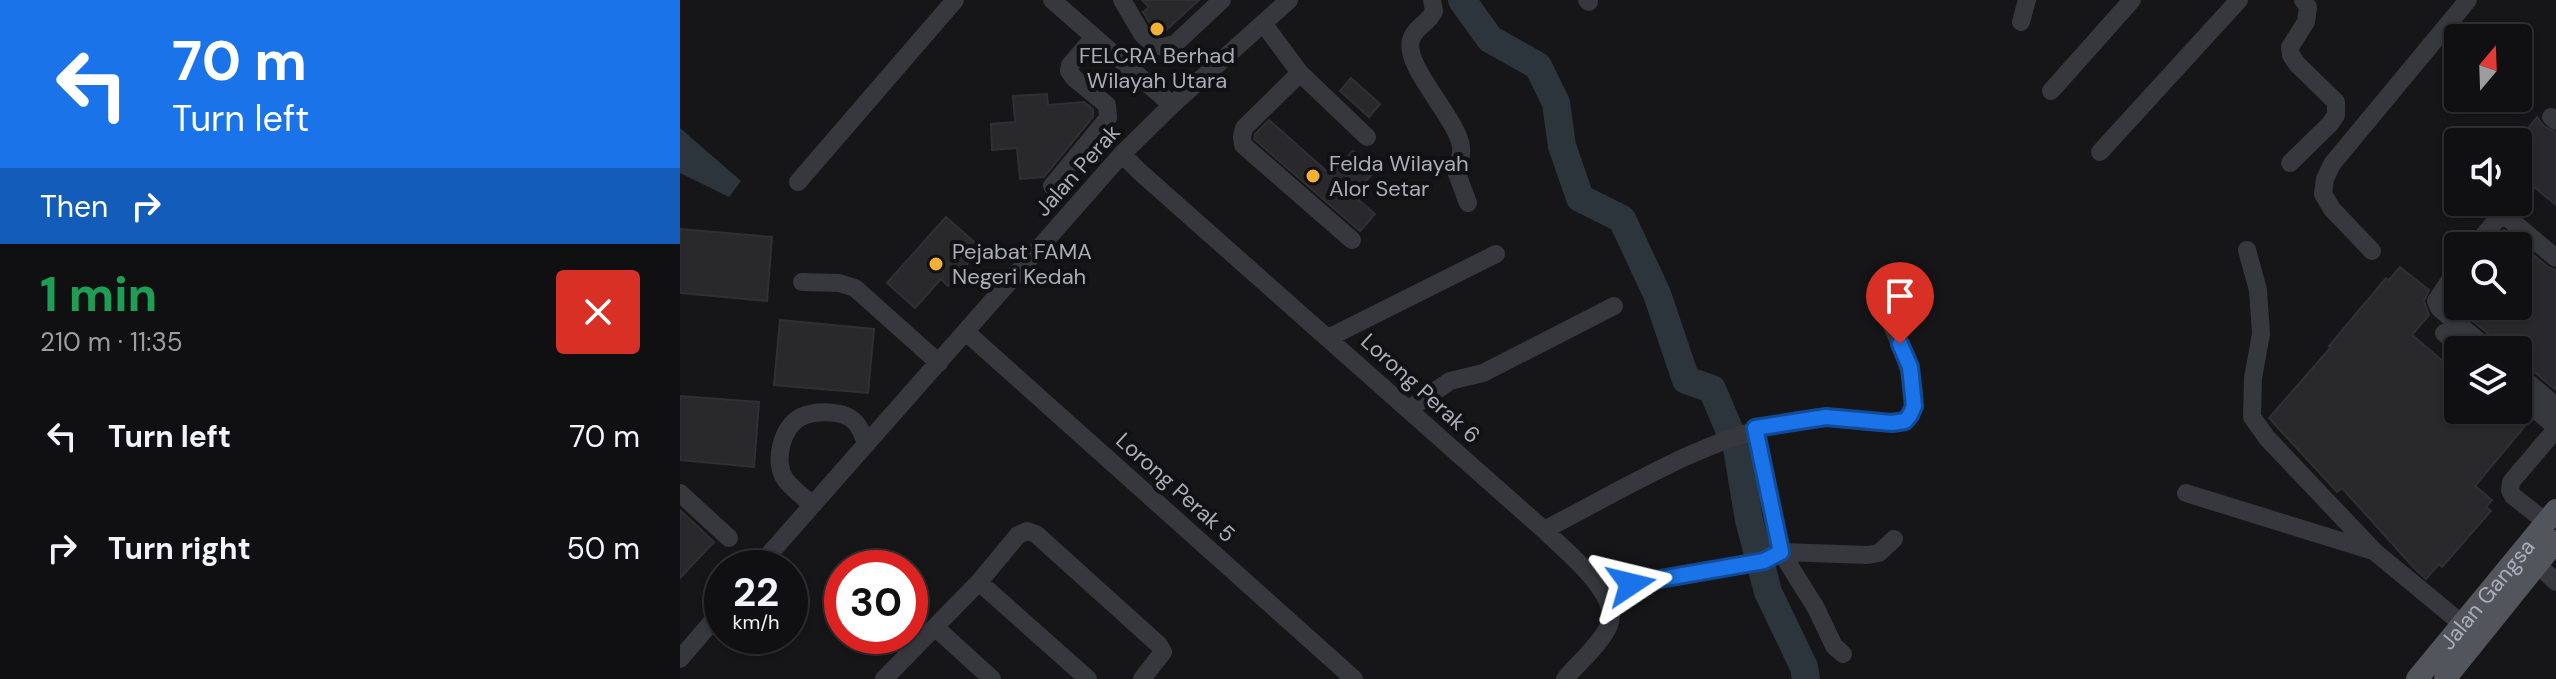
<!DOCTYPE html>
<html lang="en">
<head>
<meta charset="utf-8">
<style>
  body { margin:0; font-family:"DM Sans",sans-serif; background:#1e1e20; color:#f1f3f6; height:100vh; display:flex; flex-direction:column; font-size:30px; white-space:nowrap }
  * { box-sizing:border-box; margin:0 }
  p { font-size:26px; color:#9c9d9f }
  .icon { flex:none; width:44px; height:44px; fill:none; stroke:currentColor; stroke-width:2; stroke-linecap:round; stroke-linejoin:round }
  .map { position:relative; flex:1; overflow:hidden }
  .drawer { display:flex; flex-direction:column; background:#101012; width:680px }
  .drawer>* { flex:none }
  .banner { background:#1a73e8; color:#fff; overflow:hidden }
  .needle { width:52px; rotate:19deg }
  .fabs { position:absolute; left:1764px; top:24px; display:grid; gap:16px }
  .fabs a { display:grid; place-items:center; width:88px; height:88px; border-radius:8px; background:#101012; box-shadow:0 2px 6px #0004,0 0 0 2px #303032; font-size:40px }
  .speed { position:absolute; left:24px; top:550px; display:flex; gap:16px; font-size:40px; font-weight:700; text-align:center }
  .speed>* { display:grid; place-content:center; width:104px; height:104px; border-radius:50%; background:#101012; box-shadow:0 2px 6px #0004,0 0 0 2px #303032; line-height:1 }
  .speed small { font-size:20px; font-weight:400 }
  .speed .limit { border:12px solid #d22; background:#fff; color:#111 }
  .pin { position:absolute; display:grid; place-items:center; width:68px; height:68px; color:#fff; margin:-82px -34px; border-radius:50% 50% 50% 0; rotate:-45deg; box-shadow:0 0 8px #0007 }
  .pin .icon { rotate:45deg }
  .me { position:absolute; width:88px; margin:-44px; rotate:80deg; stroke-linejoin:round; filter:drop-shadow(0 0 6px #0008) }
  .turn { display:flex; align-items:center; gap:28px; height:168px; padding:0 40px; font-size:36px }
  .turn .icon { width:104px; height:104px; stroke-width:2.5 }
  .turn b { display:block; font-size:56px; line-height:68px }
  .then { display:flex; align-items:center; height:76px; padding:0 40px; background:#0003; gap:16px; font-size:30px }
  .round { display:grid; place-items:center; flex:none; width:84px; height:84px; border-radius:8px; background:#1e1e20 }
  .summary { display:flex; align-items:center; justify-content:space-between; height:136px; padding:0 40px }
  h1 { font-size:48px; font-weight:800; line-height:60px; color:#1e9e55 }
  ul { padding:0; list-style:none }
  li { display:flex; align-items:center; gap:24px; height:112px; padding:0 40px }
  li div { flex:1 }
  li b { display:block; font-size:30px }
  li em { font-style:normal }
  main { display:flex; flex:1; min-height:0 }
  .map>svg:first-child { display:block }
  .water { fill:#2c353c }
  .lines { fill:none; stroke-linecap:round; stroke-linejoin:round }
  .river { stroke:#2c353c; stroke-width:28 }
  .building { fill:#29292c; stroke:#303034; stroke-width:2 }
  .minor { stroke:#37383d; stroke-width:18 }
  .major { stroke:#53555c; stroke-width:22 }
  .route-casing { stroke:#114b97; stroke-width:20 }
  .route { stroke:#1a73e8; stroke-width:14 }
  .poi-dot { fill:#f2b134; stroke:#111113; stroke-width:3 }
  .labels { text-anchor:middle; stroke-width:8; stroke-linejoin:round; paint-order:stroke }
  .poi-label { font-size:22px; fill:#a8adb8; stroke:#111113; text-anchor:start }
  .street-label { font-size:22px; fill:#a8adb8; stroke:#111113 }
</style>
</head>
<body>
<main>
<section class="drawer">
<div class="banner">
<div class="turn"><svg class="icon" aria-label="left" viewBox="0 0 24 24"><path d="M17 20v-9H6M10 6l-5 5 5 5"/></svg><div><b>70 m</b>Turn left</div></div>
<div class="then">Then<svg class="icon" aria-label="right" viewBox="0 0 24 24"><path d="M7 20v-9h11M14 6l5 5-5 5"/></svg></div>
</div>
<div class="summary"><div><h1>1 min</h1><p>210 m · 11:35</p></div><a class="round" style="background:#d93025;color:#fff"><svg class="icon" aria-label="close" viewBox="0 0 24 24"><path d="M6 6l12 12M18 6L6 18"/></svg></a></div>
<ul>
<li><svg class="icon" aria-label="left" viewBox="0 0 24 24"><path d="M17 20v-9H6M10 6l-5 5 5 5"/></svg><div><b>Turn left</b></div><em>70 m</em></li>
<li><svg class="icon" aria-label="right" viewBox="0 0 24 24"><path d="M7 20v-9h11M14 6l5 5-5 5"/></svg><div><b>Turn right</b></div><em>50 m</em></li>
</ul>
</section>
<div class="map">
<svg width="1876" height="679" viewBox="0 0 1876 679">
  <rect width="100%" height="100%" fill="#161618"/>
  <path class="water" d="M0,128L61,181L49,197L0,173Z"/>
  <g class="lines">
    <path class="river" d="M782,0L810,39L858,66L876,103L882,146L900,198L942,219L977,294L1006,380L1032,389L1057,448L1069,520L1088,592L1124,667L1126,679"/>
  </g>
  <path class="building" d="M462,0H519L482,34L472,27L463,12L469,7Z
    M671,78L700,104L689,117L660,91Z
    M367,94L368,105L404,102L413,109V117L364,177L340,179L337,148L312,150L311,124L335,122L333,96Z
    M1857,117L1864,126L1876,133V205L1838,174V141Z
    M589,120L651,175L673,151L695,171L673,195L695,214L680,231L574,139L575,134Z
    M266,217L301,248L268,286L261,279L235,308L207,283Z
    M0,229L92,237L87,301L0,293Z
    M1824,230L1868,267L1876,270V390L1846,365L1838,362V350H1824L1817,341L1770,302L1778,290V306H1838V246H1811Z
    M1720,267L1749,290L1744,301L1749,315L1732,335L1778,374V410H1836L1849,421L1795,486L1812,500L1806,507L1811,511L1762,567L1759,564L1746,579L1734,568L1662,488L1657,492L1589,418L1651,347L1649,346L1706,278L1709,280Z
    M100,320L194,329L188,393L94,385Z
    M0,396L79,402L74,467L0,460Z
    M0,510L34,542L0,578Z"/>
  <g class="lines">
    <path class="minor" d="M372,0L492,105
      M442,0L462,34L473,45L484,47L496,43L542,0
      M752,0L754,11C749,23 734,28 731,40C723,66 778,119 781,147C782,156 779,163 776,171L788,203
      M907,0L909,2
      M1341,22L1347,0
      M583,23L620,73L564,128L562,137L563,145L672,240
      M620,73L687,137
      M1371,91L1452,0
      M1871,117L1876,121
      M1420,152L1559,0
      M442,154L460,172L864,530C884,550 942,595 929,625C922,643 897,664 885,679
      M1610,163L1650,124L1656,115V102L1617,64L1611,55L1610,47L1626,22L1628,7L1623,0
      M118,182L275,0
      M372,186L428,118L427,105L394,78L389,71L390,65L414,37
      M1795,246L1819,217L1828,218L1876,258
      M1567,250L1578,290L1581,334L1573,378L1572,417L1587,438L1695,552L1781,623
      M1692,251L1652,209L1643,194L1645,179L1652,164L1788,0
      M1778,268L1756,301L1759,308L1809,350
      M122,282L159,283L175,288L259,363
      M286,332L674,679
      M1764,333L1784,350
      M648,338L816,254
      M1838,374L1876,406
      M1838,395L1876,427
      M729,409L770,381L803,373L934,306
      M1075,428L1101,552L1136,608L1154,646L1163,654
      M0,493L49,538
      M1506,493L1693,551
      M132,505C124,497 111,488 105,479C93,462 102,426 121,417C135,410 164,410 175,422C181,428 183,437 187,444
      M1866,522L1833,496L1830,490L1831,482L1876,429
      M864,530C946,488 1028,435 1120,420C1128,419 1136,417 1144,417C1162,416 1215,430 1228,418C1247,400 1218,340 1210,321
      M1857,564L1876,582
      M77,568L442,154L492,105L609,0
      M299,582L408,679
      M922,590L1084,561L1101,552L1188,555L1199,553L1214,539
      M256,628L312,679
      M0,659L42,610
      M204,679L299,582L338,535L347,531L356,534L479,645L483,652L462,679"/>
    <g class="major">
      <path id="s1" d="M1737,679L1876,510"/>
      <path d="M1765,679L1876,541"/>
    </g>
  </g>
  <g class="lines">
    <g class="route-casing">
      <path id="route" d="M951,584L1084,561L1101,552L1075,428L1146,417L1212,423L1225,421L1230,415L1234,406L1230,367L1220,344"/>
    </g>
    <use href="#route" class="route"/>
  </g>
  <g class="poi-dot">
    <circle cx="477" cy="29" r="8"/>
    <circle cx="633" cy="176" r="8"/>
    <circle cx="256" cy="264" r="8"/>
  </g>
  <g class="labels">
    <g class="poi-label">
      <text x="477" y="63" text-anchor="middle">FELCRA Berhad<tspan x="477" dy="25">Wilayah Utara</tspan></text>
      <text x="649" y="171">Felda Wilayah<tspan x="649" dy="25">Alor Setar</tspan></text>
      <text x="272" y="259">Pejabat FAMA<tspan x="272" dy="25">Negeri Kedah</tspan></text>
    </g>
    <g class="street-label">
      <text transform="translate(397 170) rotate(-48)" y="8">Jalan Perak</text>
      <text transform="translate(741 388) rotate(42)" y="8">Lorong Perak 6</text>
      <text transform="translate(496 487) rotate(42)" y="8">Lorong Perak 5</text>
      <text dy="8" stroke="none"><textPath href="#s1" startOffset="110">Jalan Gangsa</textPath></text>
    </g>
  </g>
</svg>
<div class="fabs">
<a><svg class="needle" viewBox="-14 -14 28 28"><path d="M0-13l5 13h-10z" fill="#e53935"/><path d="M0 13l5-13h-10z" fill="#9c9d9f"/></svg></a>
<a><svg class="icon" aria-label="sound" viewBox="0 0 24 24"><path d="M4 9h4l5-4v14l-5-4H4zM17 9q2 3 0 6"/></svg></a>
<a><svg class="icon" aria-label="search" viewBox="0 0 24 24"><circle cx="10" cy="10" r="6"/><path d="M15 15l6 6"/></svg></a>
<a><svg class="icon" aria-label="layers" viewBox="0 0 24 24"><path d="M12 4l9 5-9 5-9-5zM3 14l9 5 9-5"/></svg></a>
</div>
<div class="speed"><div>22<small>km/h</small></div><div class="limit">30</div></div>
<div class="pin" style="left:1220px;top:344px;background:#d93025"><svg class="icon" aria-label="arrive" viewBox="0 0 24 24"><path d="M6 21V4h12l-3 4 3 4H6"/></svg></div>
<svg class="me" style="left:951px;top:584px" viewBox="-20 -20 40 40"><path d="M0-17L14 15 0 8-14 15z" fill="#1a73e8" stroke="#fff" stroke-width="4"/></svg>
</div>
</main>
</body>
</html>
